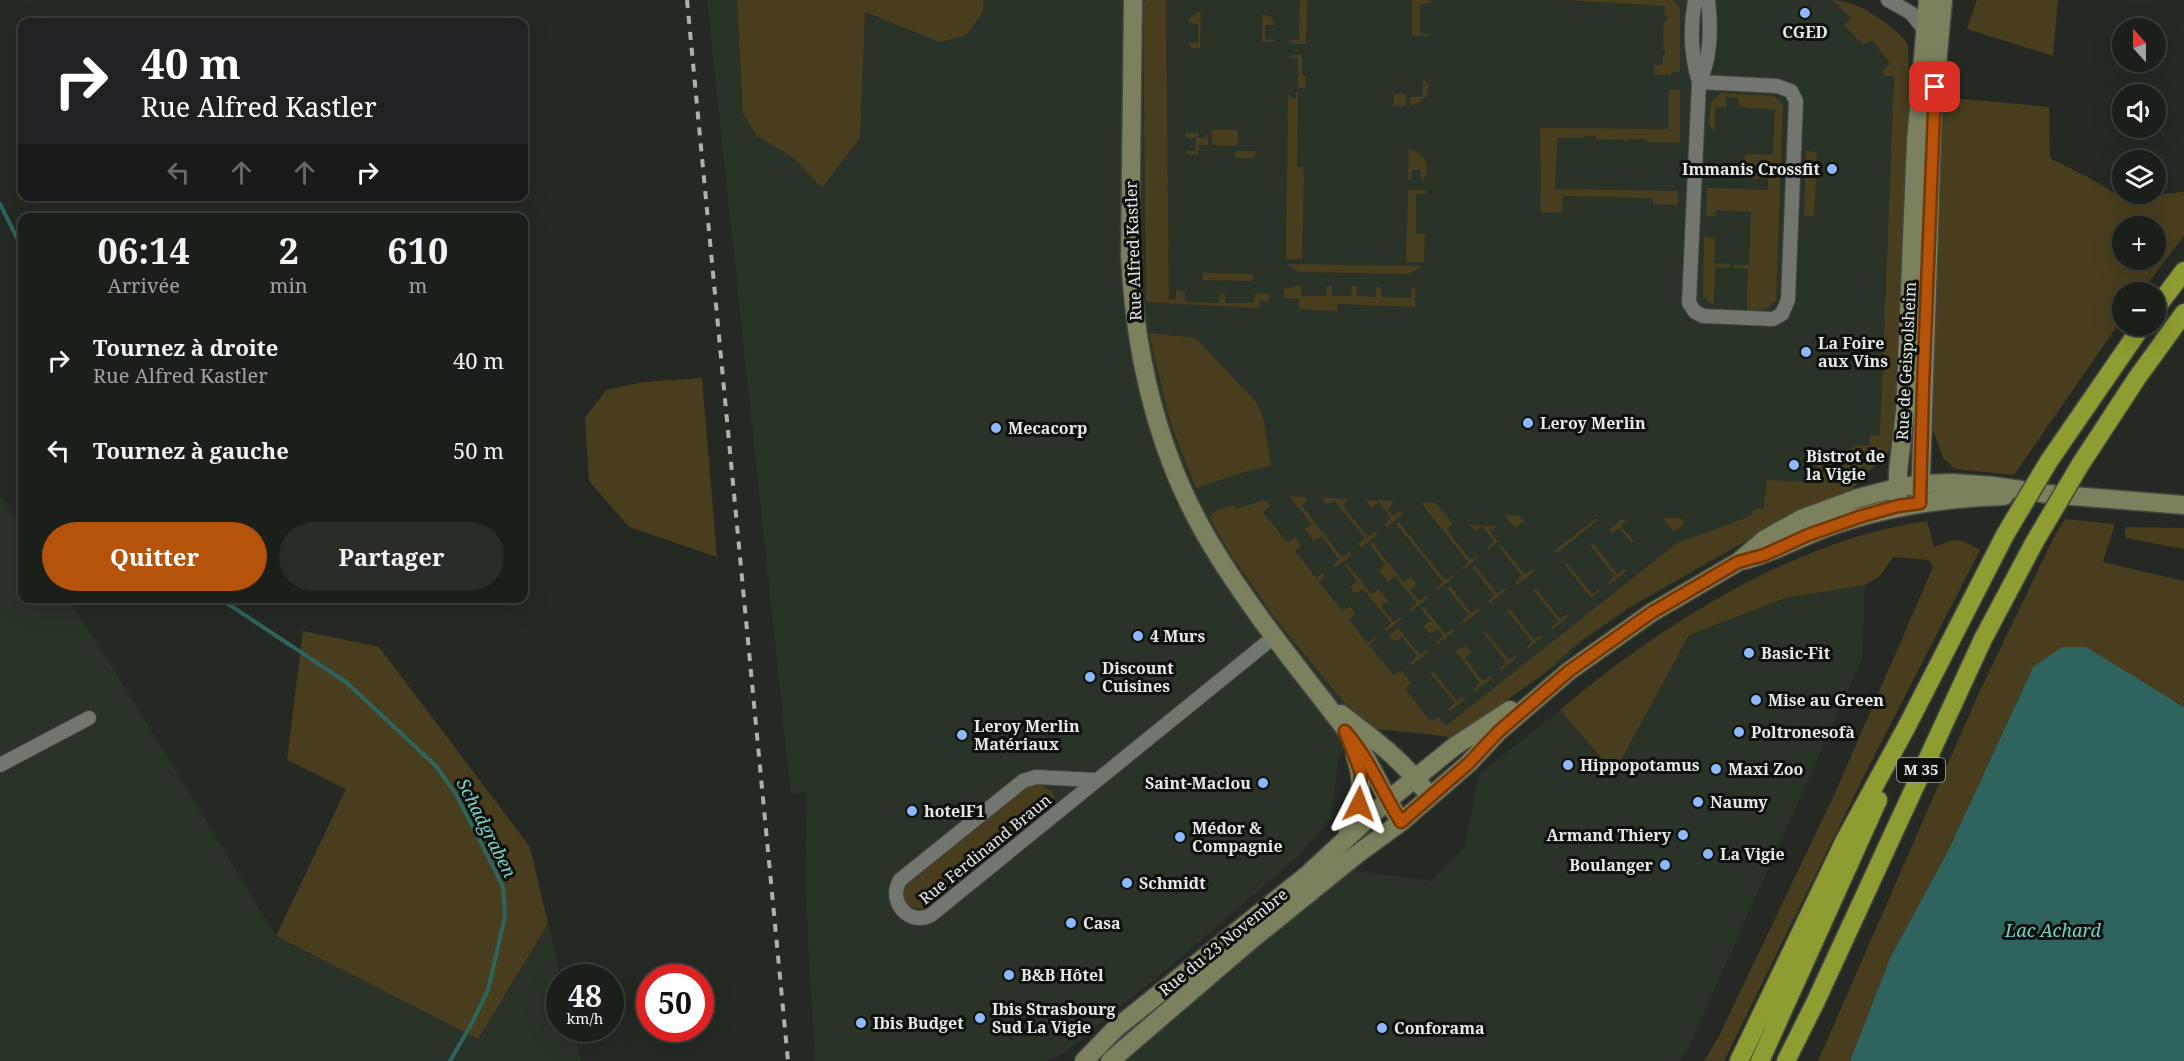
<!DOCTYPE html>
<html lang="fr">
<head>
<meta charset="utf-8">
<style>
  body { margin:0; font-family:"Noto Serif",serif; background:#282c27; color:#f1f3f6; height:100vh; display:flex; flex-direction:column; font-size:22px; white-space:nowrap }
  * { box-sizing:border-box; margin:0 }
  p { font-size:20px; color:#a0a2a2 }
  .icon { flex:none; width:33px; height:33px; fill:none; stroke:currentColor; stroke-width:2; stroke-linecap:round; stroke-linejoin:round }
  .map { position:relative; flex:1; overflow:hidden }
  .sheet { position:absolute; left:18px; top:213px; width:510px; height:390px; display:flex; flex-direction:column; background:#1b1f1a; border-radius:12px; box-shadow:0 6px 24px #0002,0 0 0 2px #393d39 }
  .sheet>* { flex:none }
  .guide { position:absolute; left:18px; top:18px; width:510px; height:183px; border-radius:12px; box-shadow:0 6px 24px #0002,0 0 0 2px #393d39; background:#202124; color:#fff; overflow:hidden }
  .needle { width:39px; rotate:339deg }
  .tools { position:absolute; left:2112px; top:18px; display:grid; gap:12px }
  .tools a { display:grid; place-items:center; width:54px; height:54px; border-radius:50%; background:#1b1f1a; box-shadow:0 6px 24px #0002,0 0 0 2px #393d39; font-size:30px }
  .speed { position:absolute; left:546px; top:964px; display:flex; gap:12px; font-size:30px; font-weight:700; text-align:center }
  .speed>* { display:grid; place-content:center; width:78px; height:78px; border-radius:50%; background:#1b1f1a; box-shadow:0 6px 24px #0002,0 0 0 2px #393d39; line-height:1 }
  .speed small { font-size:15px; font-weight:400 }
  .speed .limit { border:9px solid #d22; background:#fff; color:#111 }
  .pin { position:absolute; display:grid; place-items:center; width:51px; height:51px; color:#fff; margin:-26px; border-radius:12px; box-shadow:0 3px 9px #0006 }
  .me { position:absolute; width:66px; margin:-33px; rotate:3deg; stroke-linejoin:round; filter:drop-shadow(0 0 4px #0008) }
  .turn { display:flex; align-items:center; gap:21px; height:126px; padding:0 24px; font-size:27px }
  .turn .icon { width:78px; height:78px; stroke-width:2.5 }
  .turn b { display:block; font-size:42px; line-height:51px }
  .lanes { display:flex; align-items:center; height:57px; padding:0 24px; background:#0003; justify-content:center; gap:30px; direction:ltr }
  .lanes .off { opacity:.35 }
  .eta { display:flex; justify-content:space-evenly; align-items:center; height:102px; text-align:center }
  .eta b { font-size:36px; font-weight:700; line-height:42px }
  .button { display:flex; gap:12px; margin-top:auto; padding:12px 24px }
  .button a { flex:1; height:69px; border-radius:36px; background:#b45309; color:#fff; font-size:24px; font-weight:700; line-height:69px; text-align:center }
  .button a+a { background:#282c27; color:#f1f3f6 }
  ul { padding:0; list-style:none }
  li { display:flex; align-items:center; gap:18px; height:90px; padding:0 24px }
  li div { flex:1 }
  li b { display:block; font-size:22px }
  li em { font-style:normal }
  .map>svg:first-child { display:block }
  .built { fill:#2a3328; fill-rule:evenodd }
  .green { fill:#483e1d; fill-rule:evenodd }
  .water { fill:#2e635e }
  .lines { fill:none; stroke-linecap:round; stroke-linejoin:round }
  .stream { stroke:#2e635e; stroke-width:4 }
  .street-casing { stroke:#414640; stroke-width:16 }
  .secondary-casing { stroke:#414640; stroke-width:21 }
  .highway-casing { stroke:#414640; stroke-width:21 }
  .street { stroke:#71766f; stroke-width:14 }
  .secondary { stroke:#7a815c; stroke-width:18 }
  .highway { stroke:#8f9c31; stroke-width:18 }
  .rail { stroke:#adb2ad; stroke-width:4; stroke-dasharray:8 8; stroke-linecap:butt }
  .highway-bridge-casing { stroke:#414640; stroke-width:21; stroke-linecap:butt }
  .highway-bridge { stroke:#8f9c31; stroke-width:18 }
  .route-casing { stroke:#753606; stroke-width:15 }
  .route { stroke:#b45309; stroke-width:10 }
  .poi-dot { fill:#8cb9fc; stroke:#0f110e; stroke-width:2 }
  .labels { text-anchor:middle; stroke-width:6; stroke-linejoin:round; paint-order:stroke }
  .shield { fill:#0f110e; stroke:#a6a9a5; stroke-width:1.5 }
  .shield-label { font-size:15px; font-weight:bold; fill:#e6eae6 }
  .poi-label { font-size:16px; font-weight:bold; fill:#e6eae6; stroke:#0f110e; text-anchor:start }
  .street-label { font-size:16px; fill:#e6eae6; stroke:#0f110e }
  .water-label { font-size:18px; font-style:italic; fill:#78d0c7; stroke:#0f110e }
</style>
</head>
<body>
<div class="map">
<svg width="2184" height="1061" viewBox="0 0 2184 1061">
  <rect width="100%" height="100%" fill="#242923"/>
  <path class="built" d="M707,0H737L743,114L757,136L795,159L822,188L860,138L864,12L939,42L983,12L984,0H1145L1143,6L1146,301L1169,303L1166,0H1831L1851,18L1845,26L1863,45L1871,39L1890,65L1882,70L1894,76L1880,436L1784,517L1737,547L1632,607L1582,642L1567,658L1455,736L1368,729L1339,756L1330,820L1300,855L1172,965L1058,1057L1044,1061H815L805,885L807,793L791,794ZM1150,334L1196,338L1257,403L1264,421L1271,466L1241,473Z
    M0,494L22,529V598L68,599L121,681L276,936L478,1039L548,924L561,978L560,1029H573L581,1061H0Z
    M1865,585L1862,659L1688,1049L1679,1061H1105L1349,870L1432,881L1465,845L1479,774L1560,710L1614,773L1689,635L1785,598Z"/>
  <path class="green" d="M737,0H984L983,12L965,36L939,42L865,12L860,138L822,188L795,159L757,136L743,114Z
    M1145,0H1166L1169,300H1176V290L1185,292V302L1219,303L1220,293H1225V303H1254L1255,293L1269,294V301L1259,300V308L1146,302L1143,6Z
    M1300,0H1307L1306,44H1292L1289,40H1299Z
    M1412,0H1430V3L1420,4V33L1429,34L1428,36H1412Z
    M1565,0H1673L1680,8V72H1671L1670,75L1653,74L1654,65H1662L1663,56H1665V50H1663L1664,21H1667V16L1664,15L1665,6Z
    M1832,0C1841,0 1851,3 1860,7C1870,11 1905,35 1908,45L1910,121L1895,437L1892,448L1850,491L1793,514L1631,606L1579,642L1545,673L1470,726L1451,737L1372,728L1342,700L1275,618L1229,552L1210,518L1214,511L1233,505L1235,509L1265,500L1270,506L1263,512L1288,543L1295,537L1301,545L1295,551L1316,578L1323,573L1326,576L1319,582L1342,611L1350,606L1356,614L1349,620L1367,643L1375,637L1376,639L1369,645L1394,675L1401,670L1411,683L1405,689L1431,722L1438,717L1446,726L1677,543L1749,517L1755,509H1764L1767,480L1814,482L1816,461L1844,463L1845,455L1856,445L1869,446L1870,435H1880L1894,76H1884L1882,71L1890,64L1872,40L1863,45L1844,25L1851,18Z
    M1977,0H2058L2053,56L1967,29Z
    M1198,12H1201L1200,48H1191L1188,43H1198V24L1188,23L1189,19Z
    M1263,14L1271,17L1275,25H1265V39L1275,40L1273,42H1262Z
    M1291,55H1302V75L1306,76L1305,88H1298V58H1289Z
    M1423,80L1428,83C1429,97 1423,102 1410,106V97H1423Z
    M1669,90H1680V143L1648,142L1647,139H1628L1627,142L1625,139L1596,140V136H1584L1583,138H1557L1555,189L1678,191V205L1653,204V198L1563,196L1562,212L1541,213L1540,128L1669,129Z
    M1296,92H1298L1297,167H1304L1302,259H1286L1288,95H1290V98L1296,99Z
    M1721,93L1774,96L1783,105L1776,300L1765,310H1747L1748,269L1734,268V265H1749L1751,212L1716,210L1715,216H1706L1707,188L1768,190V179L1718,177V173L1744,174L1745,154L1773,155L1775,110L1739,107L1738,98L1726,97V107H1715L1714,133L1709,124L1711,102Z
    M1394,94H1406V106H1393Z
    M1943,97L2049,107L2050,158L2095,181L2122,198L2184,192V236L2141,292H2122V319L2014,475L1955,469L1943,458L1931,424L1930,353ZM2122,226H2156V260H2122Z
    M1212,130H1238V146L1212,145Z
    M1186,133H1198V138H1206L1208,133V145H1199L1198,155L1186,154V151H1196V138H1186Z
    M1409,149C1423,151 1433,168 1423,179L1421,180V170H1412L1411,180H1408Z
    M1235,151H1255V158H1235Z
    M1806,151L1817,152L1814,217L1804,216Z
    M1408,190H1426V194H1416V234H1425L1424,262H1406Z
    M1704,237L1715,238L1714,263L1730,264V268L1715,267L1714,304L1709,303L1703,295Z
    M1288,264L1422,266L1409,274L1302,272L1297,271Z
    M1203,273L1253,274V281L1203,280Z
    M1301,285L1302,296H1326L1327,286H1332V296H1351L1352,286H1357V296L1376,297V287H1381L1382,297L1411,298L1412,288H1415V307L1337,304V311L1299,309V299L1284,298V289Z
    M1149,333L1196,338L1257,403L1264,421L1271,466L1241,473L1196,488L1171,424Z
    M702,378L717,557L629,527L589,481L585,418L606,390L644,382Z
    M1290,496L1305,497L1308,501L1302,506L1342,557L1349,552L1352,555L1335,568L1333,565L1339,559L1321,536L1314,541L1305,529L1311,524Z
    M1321,498L1349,499L1343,506L1368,537L1375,531L1377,535L1361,548L1358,544L1365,538L1334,500L1327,505Z
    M1365,500L1392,501L1394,503L1387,508L1393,516L1400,511L1403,514L1387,527L1384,524L1391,518L1379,502L1372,508Z
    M1424,502L1436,503L1453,524L1446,529L1471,560L1478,555L1479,557L1463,570L1462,568L1468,562L1422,504Z
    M1504,515H1519L1524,521L1515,528Z
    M1663,518H1680L1684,521L1683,525L1674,532Z
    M1595,519H1599L1556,554L1554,551Z
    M2065,519L2115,524L2103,562L2184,581V707L2176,701L2033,667L1948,851L1890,958L1850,1061H1818L1978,695L2054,537Z
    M1621,520H1628L1621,526L1634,541L1631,543L1619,528L1612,533L1609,530Z
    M1927,521L1934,547C1958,538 1957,537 1980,550L1861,782L1724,1061H1704L1718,1038L1836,791L1933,567L1929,560L1893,557L1880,576L1865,585L1785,598L1689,635L1614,773L1560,710C1659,626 1796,539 1927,521Z
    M1399,522L1445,580L1452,576L1454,577L1438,590L1436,588L1443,582L1396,524Z
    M1469,525L1497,526L1490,531L1498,542L1489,549L1487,547L1494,541L1482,526L1475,531Z
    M2127,527L2184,528V549L2126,538L2124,532Z
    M1373,543L1403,582L1411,577L1417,584L1410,590L1419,601L1426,596L1428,598L1412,611L1410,609L1417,603L1395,576L1388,582L1379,570L1385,564L1370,545Z
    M1593,543L1617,574L1625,568L1626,571L1610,584L1608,582L1615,576L1590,545Z
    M1501,545L1525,574L1532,569L1534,572L1517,585L1515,582L1522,576L1499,547Z
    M1567,563L1592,594L1599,589L1600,591L1591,598L1565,565Z
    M1347,564L1372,594L1379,589L1388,601L1381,606L1394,622L1401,617L1402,619L1386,631L1384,630L1391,623L1363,589L1356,594L1350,587L1357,581L1345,565Z
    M1475,566L1497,593L1504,588L1506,590L1490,603L1488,601L1494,595L1473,568Z
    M1450,586L1471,613L1478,608L1480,610L1464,623L1462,621L1469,615L1447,588Z
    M1536,588L1560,619L1567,614L1569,616L1553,629L1551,627L1558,621L1533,590Z
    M1424,607L1445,634L1452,629L1454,631L1438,644L1436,642L1443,636L1437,629L1430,634L1424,626L1431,621L1421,609Z
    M1510,609L1534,640L1541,635L1543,637L1527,649L1526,647L1532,642L1507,611Z
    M1398,628L1420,655L1427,649L1429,652L1412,665L1411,662L1417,656L1402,637L1395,642L1389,635Z
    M1484,630L1509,660L1516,655L1517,657L1501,670L1500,668L1506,662L1482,631Z
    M303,631L379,647L530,847L548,924L478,1039L276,936L346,789L287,760Z
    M1465,645L1471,652L1465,658L1483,681L1490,676L1492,678L1476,691L1474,689L1480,683L1456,652Z
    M1433,671L1457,701L1464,696L1466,699L1450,711L1448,709L1455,703L1430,673Z
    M1031,784C1042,784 1047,787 1055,795L1053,804L1047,810L925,908C912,911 904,904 903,891L908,883L1025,788Z"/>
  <path class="water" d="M2062,647H2086L2184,707V1061H1850L1890,958L1948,851L2033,667Z"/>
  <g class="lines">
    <path class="stream" d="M0,204L22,248
      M219,598L346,682L436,766L456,794L494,868L503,887L505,916L488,990L472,1023L450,1061"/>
    <g class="street-casing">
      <path id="street" d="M1695,0C1690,27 1691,56 1699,82L1689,303L1695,312L1703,316L1773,319L1782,314L1788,300L1796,101L1791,91L1777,86L1699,82
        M1888,0L1911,13L1924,29
        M1699,82C1711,59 1711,26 1708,0
        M0,765L89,718
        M1095,780L1036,777L1023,781L900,880C887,901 909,927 931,915L1275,636"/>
    </g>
    <g class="secondary-casing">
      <path id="secondary" d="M1133,0L1130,255C1135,356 1157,453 1209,541C1251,612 1306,677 1356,743C1373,766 1384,797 1401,822
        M1920,503L1933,108L1943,0
        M1898,506V472L1905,411L1916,141L1928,0
        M1745,560C1772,553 1797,539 1823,529C1882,507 1941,498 2004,496
        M1341,714C1370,736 1401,759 1423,788
        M1348,832C1359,805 1366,784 1355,755
        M1084,1061L1115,1029L1306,876L1387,801L1455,746L1510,710
        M1110,1061L1251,940L1356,855L1401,822L1469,763L1498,732L1569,671L1651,613L1738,562L1765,539L1801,519L1858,498L1897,488L1920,484L1954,483L1994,486L2048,494L2184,505"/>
    </g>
    <g class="highway-casing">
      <path id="highway" d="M2156,308L2184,271
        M2049,461L2142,326
        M2080,465L2137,378L2184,313
        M1739,1061L1845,840L1907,726L2005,535
        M1760,1061L1878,800
        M1786,1061L1816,1001L1983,639L2034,543"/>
    </g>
    <use href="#street" class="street"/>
    <use href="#secondary" class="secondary"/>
    <use href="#highway" class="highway"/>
    <path class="rail" d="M687,0L788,1061"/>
    <g class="highway-bridge-casing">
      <path id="highway-bridge" d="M2005,535L2049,461
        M2034,543L2080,465"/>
    </g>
    <use href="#highway-bridge" class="highway-bridge"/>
  </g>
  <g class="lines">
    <g class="route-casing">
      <path id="route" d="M1359,804L1361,773L1345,731C1369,758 1382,792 1401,822L1469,763L1498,732L1569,671L1651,613L1738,562L1764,555L1808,535L1862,516L1898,506L1920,503L1923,388L1935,87"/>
    </g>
    <use href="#route" class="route"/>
  </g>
  <g class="poi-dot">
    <circle cx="1805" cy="13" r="6"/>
    <circle cx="1832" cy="169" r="6"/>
    <circle cx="1806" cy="352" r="6"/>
    <circle cx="1528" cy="423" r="6"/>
    <circle cx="996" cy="428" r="6"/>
    <circle cx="1794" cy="465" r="6"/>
    <circle cx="1138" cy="636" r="6"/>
    <circle cx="1749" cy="653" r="6"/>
    <circle cx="1090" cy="677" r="6"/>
    <circle cx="1756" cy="700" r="6"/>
    <circle cx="1739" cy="732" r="6"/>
    <circle cx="962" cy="735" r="6"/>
    <circle cx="1568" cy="765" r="6"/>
    <circle cx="1716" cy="769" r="6"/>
    <circle cx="1263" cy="783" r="6"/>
    <circle cx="1698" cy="802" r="6"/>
    <circle cx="912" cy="811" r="6"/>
    <circle cx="1683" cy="835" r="6"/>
    <circle cx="1180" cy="837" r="6"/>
    <circle cx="1708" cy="854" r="6"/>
    <circle cx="1665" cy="865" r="6"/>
    <circle cx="1127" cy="883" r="6"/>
    <circle cx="1071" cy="923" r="6"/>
    <circle cx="1009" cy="975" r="6"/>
    <circle cx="980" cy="1018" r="6"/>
    <circle cx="861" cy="1023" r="6"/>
    <circle cx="1382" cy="1028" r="6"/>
  </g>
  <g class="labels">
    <rect class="shield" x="1897" y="758" width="48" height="24" rx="4.5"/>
    <g class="shield-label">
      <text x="1921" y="775">M 35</text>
    </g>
    <g class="poi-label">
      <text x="1805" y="38" text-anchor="middle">CGED</text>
      <text x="1820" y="175" text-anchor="end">Immanis Crossfit</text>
      <text x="1818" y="349">La Foire<tspan x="1818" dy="18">aux Vins</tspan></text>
      <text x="1540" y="429">Leroy Merlin</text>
      <text x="1008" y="434">Mecacorp</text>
      <text x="1806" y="462">Bistrot de<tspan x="1806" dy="18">la Vigie</tspan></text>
      <text x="1150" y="642">4 Murs</text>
      <text x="1761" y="659">Basic-Fit</text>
      <text x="1102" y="674">Discount<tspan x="1102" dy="18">Cuisines</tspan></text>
      <text x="1768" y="706">Mise au Green</text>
      <text x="974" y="732">Leroy Merlin<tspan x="974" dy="18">Matériaux</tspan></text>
      <text x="1751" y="738">Poltronesofà</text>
      <text x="1580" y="771">Hippopotamus</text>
      <text x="1728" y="775">Maxi Zoo</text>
      <text x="1251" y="789" text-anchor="end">Saint-Maclou</text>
      <text x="1710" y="808">Naumy</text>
      <text x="924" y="817">hotelF1</text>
      <text x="1192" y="834">Médor &amp;<tspan x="1192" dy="18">Compagnie</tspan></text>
      <text x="1671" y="841" text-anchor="end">Armand Thiery</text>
      <text x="1720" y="860">La Vigie</text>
      <text x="1653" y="871" text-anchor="end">Boulanger</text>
      <text x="1139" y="889">Schmidt</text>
      <text x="1083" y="929">Casa</text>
      <text x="1021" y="981">B&amp;B Hôtel</text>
      <text x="992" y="1015">Ibis Strasbourg<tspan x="992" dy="18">Sud La Vigie</tspan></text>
      <text x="873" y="1029">Ibis Budget</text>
      <text x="1394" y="1034">Conforama</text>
    </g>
    <g class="street-label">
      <text transform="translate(1133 251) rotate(-92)" y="6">Rue Alfred Kastler</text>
      <text transform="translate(1906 361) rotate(-87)" y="6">Rue de Geispolsheim</text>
      <text transform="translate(985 849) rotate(-39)" y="6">Rue Ferdinand Braun</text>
      <text transform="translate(1223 942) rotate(-39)" y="6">Rue du 23 Novembre</text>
    </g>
    <g class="water-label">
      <text transform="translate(486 828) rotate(63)" y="6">Schadgraben</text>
      <text x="2053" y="937">Lac Achard</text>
    </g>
  </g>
</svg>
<div class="tools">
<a><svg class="needle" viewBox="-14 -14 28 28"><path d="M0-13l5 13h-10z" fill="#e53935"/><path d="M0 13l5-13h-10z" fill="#a0a2a2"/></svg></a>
<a><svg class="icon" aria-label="sound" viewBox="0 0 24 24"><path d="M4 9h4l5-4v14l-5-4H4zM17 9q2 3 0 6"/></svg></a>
<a><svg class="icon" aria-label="layers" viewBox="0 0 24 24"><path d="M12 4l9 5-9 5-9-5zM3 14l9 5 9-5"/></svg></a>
<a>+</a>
<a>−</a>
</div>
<div class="speed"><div>48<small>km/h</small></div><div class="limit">50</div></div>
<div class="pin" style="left:1935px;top:87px;background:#d93025"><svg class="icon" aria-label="arrive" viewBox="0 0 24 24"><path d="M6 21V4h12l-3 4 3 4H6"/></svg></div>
<svg class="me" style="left:1359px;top:804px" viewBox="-20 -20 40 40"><path d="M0-17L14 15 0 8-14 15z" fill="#b45309" stroke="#fff" stroke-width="4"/></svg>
<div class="guide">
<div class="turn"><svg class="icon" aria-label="right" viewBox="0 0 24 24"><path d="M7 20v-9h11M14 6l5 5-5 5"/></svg><div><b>40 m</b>Rue Alfred Kastler</div></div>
<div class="lanes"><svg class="icon off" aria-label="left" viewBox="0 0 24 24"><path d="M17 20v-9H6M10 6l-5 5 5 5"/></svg><svg class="icon off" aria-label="ahead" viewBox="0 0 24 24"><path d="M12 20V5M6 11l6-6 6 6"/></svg><svg class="icon off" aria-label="ahead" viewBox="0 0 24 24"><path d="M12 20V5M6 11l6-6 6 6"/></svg><svg class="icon" aria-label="right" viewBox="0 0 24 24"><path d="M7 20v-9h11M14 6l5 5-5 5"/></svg></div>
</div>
<section class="sheet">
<div class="eta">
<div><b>06:14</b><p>Arrivée</p></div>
<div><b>2</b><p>min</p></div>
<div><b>610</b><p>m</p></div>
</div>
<ul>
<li><svg class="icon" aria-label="right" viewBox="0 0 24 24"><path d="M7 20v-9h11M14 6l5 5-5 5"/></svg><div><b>Tournez à droite</b><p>Rue Alfred Kastler</p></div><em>40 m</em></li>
<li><svg class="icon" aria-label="left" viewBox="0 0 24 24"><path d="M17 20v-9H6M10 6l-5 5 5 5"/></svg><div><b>Tournez à gauche</b></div><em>50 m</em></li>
</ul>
<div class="button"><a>Quitter</a><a>Partager</a></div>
</section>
</div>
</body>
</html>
